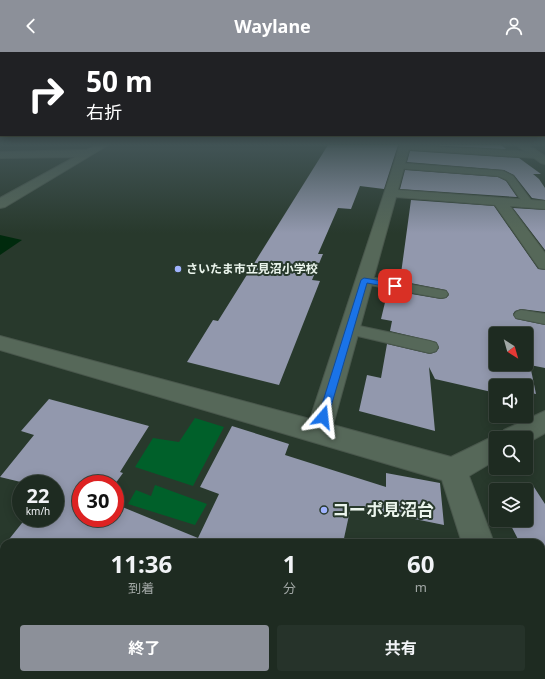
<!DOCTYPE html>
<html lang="ja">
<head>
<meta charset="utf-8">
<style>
  body { margin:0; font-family:"Noto Sans","Noto Sans JP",sans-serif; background:#26332a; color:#f1f3f6; height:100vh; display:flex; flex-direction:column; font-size:15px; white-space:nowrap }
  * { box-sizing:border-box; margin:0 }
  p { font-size:13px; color:#a1a7a5 }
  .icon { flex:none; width:22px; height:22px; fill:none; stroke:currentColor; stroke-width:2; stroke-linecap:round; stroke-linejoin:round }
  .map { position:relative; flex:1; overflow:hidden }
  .sheet { position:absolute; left:0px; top:487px; width:545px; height:140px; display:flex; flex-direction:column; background:#1e2b21; border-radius:12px 12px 0 0; box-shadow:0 2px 10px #0003,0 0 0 1px #3c473f }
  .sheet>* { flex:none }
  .guide { position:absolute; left:0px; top:0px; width:545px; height:84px; box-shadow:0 2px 10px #0003,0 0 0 1px #3c473f; background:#202124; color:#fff; overflow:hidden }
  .needle { width:26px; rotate:143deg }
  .controls { position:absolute; left:489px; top:275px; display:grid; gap:8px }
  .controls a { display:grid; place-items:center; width:44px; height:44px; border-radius:4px; background:#1e2b21; box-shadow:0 2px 10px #0003,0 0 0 1px #3c473f; font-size:20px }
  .speed { position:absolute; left:12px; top:423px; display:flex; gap:8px; font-size:20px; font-weight:700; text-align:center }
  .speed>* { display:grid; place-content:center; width:52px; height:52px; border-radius:50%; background:#1e2b21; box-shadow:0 2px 10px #0003,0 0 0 1px #3c473f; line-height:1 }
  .speed small { font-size:10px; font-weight:400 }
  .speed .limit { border:6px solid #d22; background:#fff; color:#111 }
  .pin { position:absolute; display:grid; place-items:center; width:34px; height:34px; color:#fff; margin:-17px; border-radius:8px; box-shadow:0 2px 6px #0006 }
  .me { position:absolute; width:44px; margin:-22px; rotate:17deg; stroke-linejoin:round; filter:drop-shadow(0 0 3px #0008) }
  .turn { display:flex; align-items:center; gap:14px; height:84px; padding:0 20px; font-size:18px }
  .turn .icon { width:52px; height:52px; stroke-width:2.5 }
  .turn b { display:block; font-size:28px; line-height:34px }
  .eta { display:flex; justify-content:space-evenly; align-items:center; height:68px; text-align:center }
  .eta b { font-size:24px; font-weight:700; line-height:28px }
  .cta { display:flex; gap:8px; margin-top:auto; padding:8px 20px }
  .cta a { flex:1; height:46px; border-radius:4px; background:#8c9099; color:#fff; font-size:16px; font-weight:700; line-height:46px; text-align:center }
  .cta a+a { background:#26332a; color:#f1f3f6 }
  header { display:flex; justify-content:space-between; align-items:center; height:52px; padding:0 20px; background:#8c9099; color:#fff; font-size:18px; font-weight:700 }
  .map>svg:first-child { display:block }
  .green { fill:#00602a }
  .water { fill:#002a0d }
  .building { fill:#9298ad; fill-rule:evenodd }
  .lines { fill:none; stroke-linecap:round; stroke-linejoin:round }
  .service-casing { stroke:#49574c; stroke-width:2 }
  .minor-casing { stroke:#49574c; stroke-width:2 }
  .tertiary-casing { stroke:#49574c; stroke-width:2 }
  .service { fill:#566859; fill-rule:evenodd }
  .minor { fill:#566859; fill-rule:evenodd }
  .tertiary { fill:#566859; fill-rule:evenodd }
  .route { fill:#1a73e8; stroke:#114b97 }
  .poi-dot { fill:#a0b3fd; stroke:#28392c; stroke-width:1.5 }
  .labels { text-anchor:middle; stroke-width:4; stroke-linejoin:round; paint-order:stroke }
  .far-poi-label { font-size:12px; font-weight:bold; fill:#ebf5ed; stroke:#28392c; text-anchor:start }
  .near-poi-label { font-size:17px; font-weight:bold; fill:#ebf5ed; stroke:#28392c; text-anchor:start }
</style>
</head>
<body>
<header><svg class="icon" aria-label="back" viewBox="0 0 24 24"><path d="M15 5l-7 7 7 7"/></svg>Waylane<svg class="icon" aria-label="person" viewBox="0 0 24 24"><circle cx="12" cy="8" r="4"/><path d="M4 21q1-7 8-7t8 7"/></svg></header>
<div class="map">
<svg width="545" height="627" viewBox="0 0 545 627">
  <rect width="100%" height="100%" fill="#28392c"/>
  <path class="green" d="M195,366L224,375L193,434L135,415L153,386L179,390Z
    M155,433L207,452L195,473L128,452L136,438L151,444Z"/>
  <path class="water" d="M0,183L22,188L0,203Z"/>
  <path class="building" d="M328,93H398L384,137L360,134L351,157L338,156L318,202H323L312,228L320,229L279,333L187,310L213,268L218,269Z
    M427,93H501L506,97Z
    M410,99L519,106L541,122H533L539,127L545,136V148L532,146L514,123L504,118L407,110Z
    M405,118L498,125L506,129L517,145L400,137Z
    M411,148L494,154L538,217L545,218V260L521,257L515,259L513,262L516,267L545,273V316L530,313L536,342L526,340V334H496V341L435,327L429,315L435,379L359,359L367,323L381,326L387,292L430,302L436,300L439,296L436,290L390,279L392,269L381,267L388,238L441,247L446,246L449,243L446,238L400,229ZM496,282H526V312H496Z
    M513,156L545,158V198Z
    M49,347L149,374L120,420L123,421L115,432H81V466H115V452L198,486L219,442L200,435L232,374L289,392L285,403L386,435V421L440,431L444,473L351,454L343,491H6L26,466H55V432H29L0,425L34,383L21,379Z
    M532,432L545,452V539L541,531V491H520L508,468H526V438H496V444L492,436Z"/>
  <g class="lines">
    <g class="service-casing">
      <path id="service" d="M402,93L536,100L540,103L536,106L405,97H402L401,95Z
        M399,111L503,119L513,124L534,152L533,154H525L507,128L498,124L396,116L395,114L396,112Z
        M364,224L441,238L446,239L448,242L446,245L441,246L359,231L357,228L359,225Z
        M521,258L545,262V272L516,266L514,263L516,260Z
        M350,272L430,289L436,291L438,295L436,299L430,301L345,281L342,277L345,273Z"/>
    </g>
    <g class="minor-casing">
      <path id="minor" d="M96,93H108L5,155L0,156V146L75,105L0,106V100L87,98Z
        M400,93H410L398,138L545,149V157L510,154L545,201V217L539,216L495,153L396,145L333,373L451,405L496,383L501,385L504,378L545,359V381L526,392V386H496V408L469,424L494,491H462L442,428L0,298V284L310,367Z
        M516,93H528L545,104V112L541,111Z
        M541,620L543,627H505L504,623H541Z"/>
    </g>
    <g class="tertiary-casing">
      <path id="tertiary" d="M0,526L4,527V561L0,560Z
        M156,623H201L202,627H158Z"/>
    </g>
    <use href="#service" class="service"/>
    <use href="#minor" class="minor"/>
    <use href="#tertiary" class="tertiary"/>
  </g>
  <linearGradient id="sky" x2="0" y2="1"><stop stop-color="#161f18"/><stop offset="0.51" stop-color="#425456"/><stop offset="1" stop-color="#425456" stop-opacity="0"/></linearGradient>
  <rect width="545" height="181" fill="url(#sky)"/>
  <path class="route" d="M364,226L395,231L398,234L395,236L367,231L328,365L326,368L323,369L319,368L318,365L361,228Z"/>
  <g class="poi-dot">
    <circle cx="178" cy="217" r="4"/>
    <circle cx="324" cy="458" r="4"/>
  </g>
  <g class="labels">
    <g class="far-poi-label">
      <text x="186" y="221">さいたま市立見沼小学校</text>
    </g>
    <g class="near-poi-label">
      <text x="332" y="464">コーポ見沼台</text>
    </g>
  </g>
</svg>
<div class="controls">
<a><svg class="needle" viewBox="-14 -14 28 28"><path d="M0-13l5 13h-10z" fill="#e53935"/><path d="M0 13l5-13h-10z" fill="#a1a7a5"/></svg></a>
<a><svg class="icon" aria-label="sound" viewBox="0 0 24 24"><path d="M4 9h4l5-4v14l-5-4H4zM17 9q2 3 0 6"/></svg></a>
<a><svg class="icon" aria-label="search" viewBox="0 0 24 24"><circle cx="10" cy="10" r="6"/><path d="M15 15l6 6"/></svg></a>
<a><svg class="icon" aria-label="layers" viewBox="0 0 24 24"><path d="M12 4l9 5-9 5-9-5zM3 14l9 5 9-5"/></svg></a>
</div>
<div class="speed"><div>22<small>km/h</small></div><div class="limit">30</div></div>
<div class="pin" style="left:395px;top:234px;background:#d93025"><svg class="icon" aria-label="arrive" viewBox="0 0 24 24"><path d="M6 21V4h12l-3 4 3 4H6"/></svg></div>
<svg class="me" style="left:323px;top:365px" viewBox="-20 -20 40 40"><path d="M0-17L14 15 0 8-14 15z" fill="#1a73e8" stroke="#fff" stroke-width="4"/></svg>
<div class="guide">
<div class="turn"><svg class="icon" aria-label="right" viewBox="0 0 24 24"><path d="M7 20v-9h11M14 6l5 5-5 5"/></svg><div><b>50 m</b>右折</div></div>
</div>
<section class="sheet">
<div class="eta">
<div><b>11:36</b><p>到着</p></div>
<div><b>1</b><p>分</p></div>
<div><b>60</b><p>m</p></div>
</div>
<div class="cta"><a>終了</a><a>共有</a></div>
</section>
</div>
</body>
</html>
